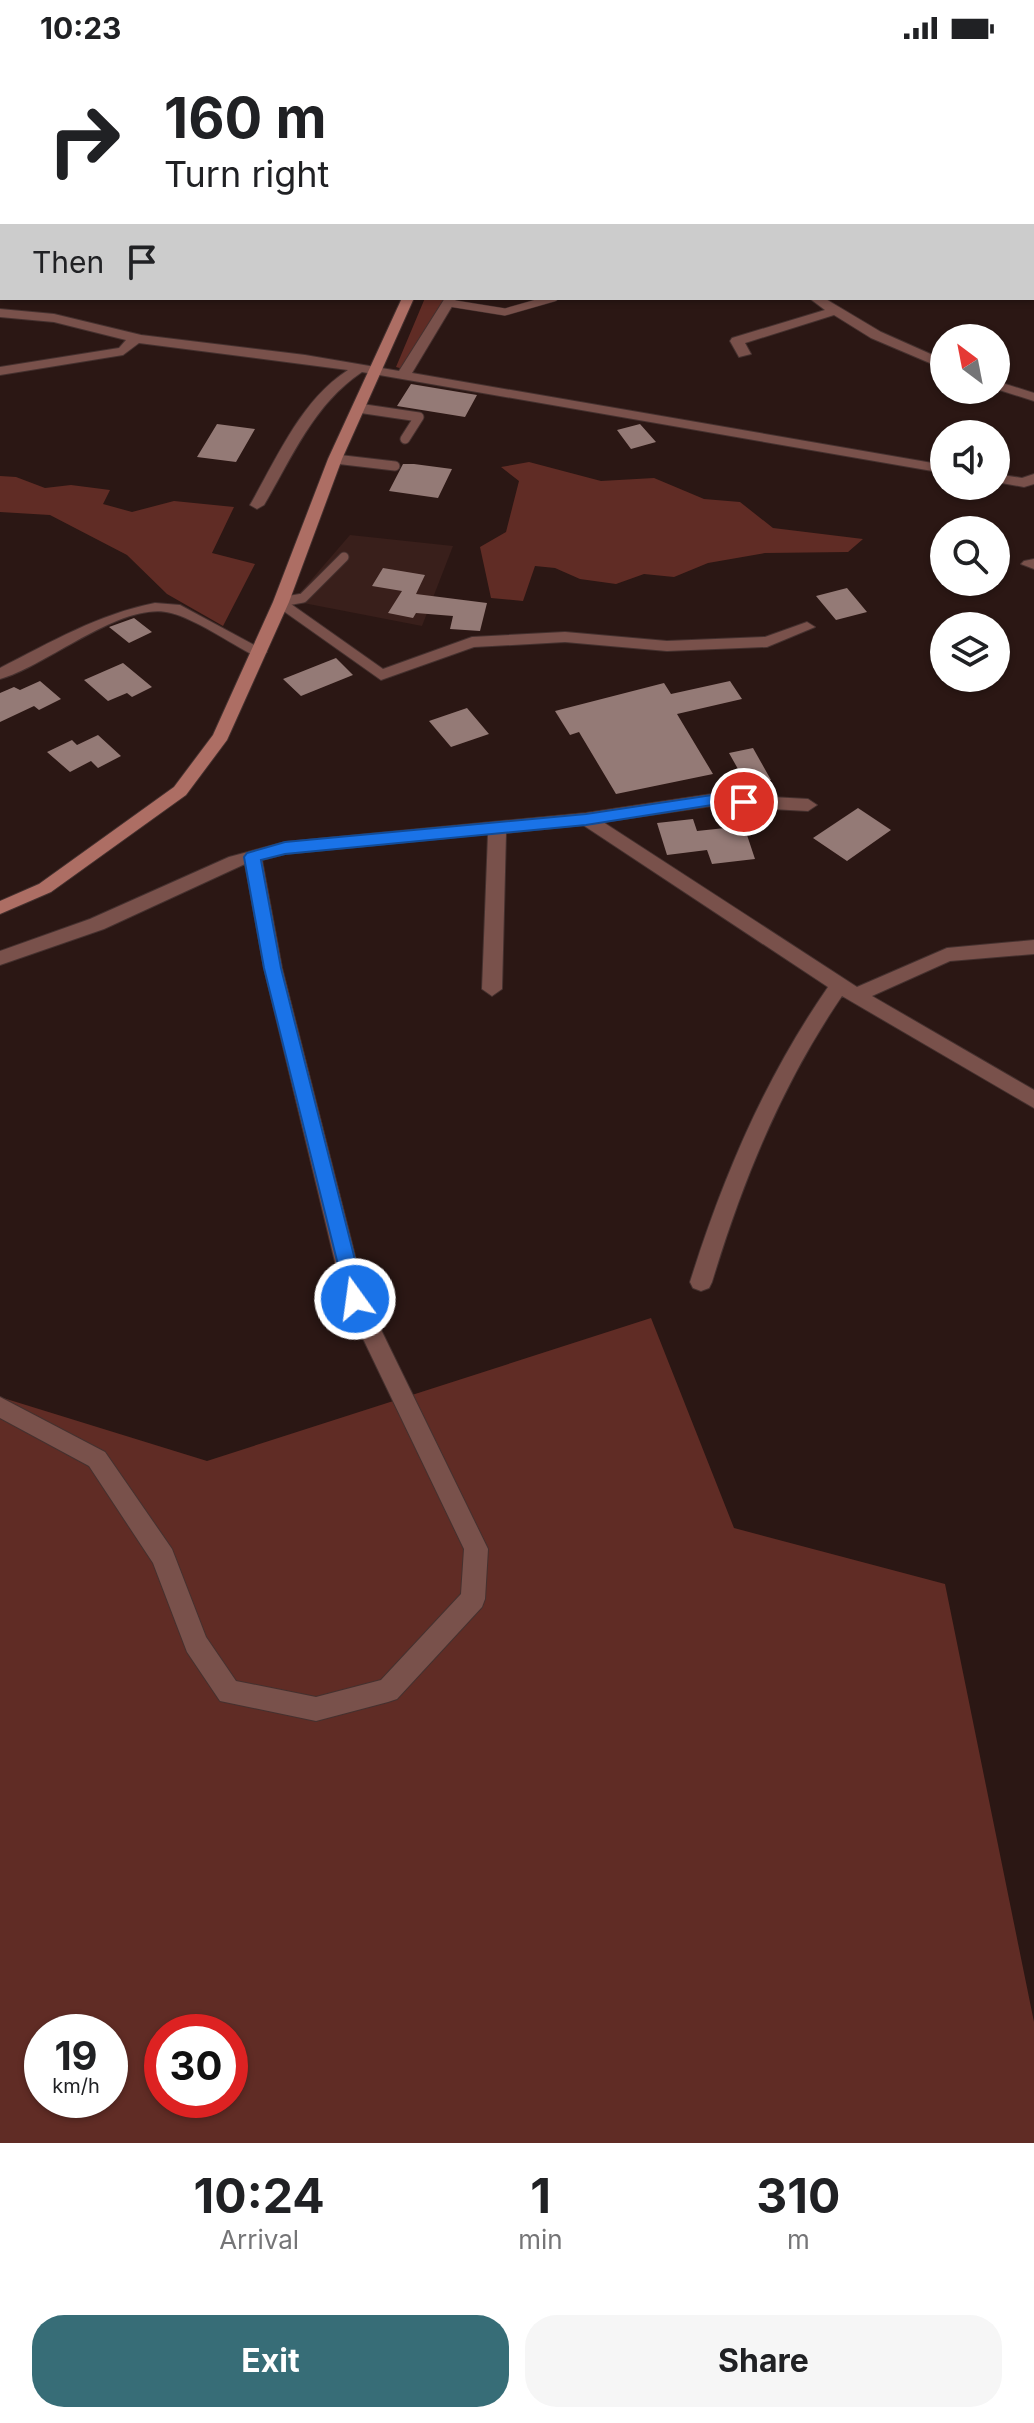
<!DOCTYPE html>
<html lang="en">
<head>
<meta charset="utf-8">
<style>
  body { margin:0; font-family:Inter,sans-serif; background:#f6f6f6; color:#202124; height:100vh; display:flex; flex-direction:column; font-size:30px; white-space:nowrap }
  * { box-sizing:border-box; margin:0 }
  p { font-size:26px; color:#757577 }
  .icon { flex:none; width:44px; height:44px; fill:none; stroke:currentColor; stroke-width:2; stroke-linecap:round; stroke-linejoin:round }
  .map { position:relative; height:2087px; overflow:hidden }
  .details { display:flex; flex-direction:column; background:#fff; flex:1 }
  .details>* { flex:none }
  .top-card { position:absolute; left:0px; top:0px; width:1034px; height:244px; box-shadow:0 2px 6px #0004; background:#fff; color:#202124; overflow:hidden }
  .needle { width:52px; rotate:328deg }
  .buttons { position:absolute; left:930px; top:268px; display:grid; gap:16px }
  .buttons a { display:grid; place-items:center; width:80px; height:80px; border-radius:50%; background:#fff; box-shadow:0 2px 6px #0004; font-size:40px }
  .speed { position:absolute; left:24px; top:1958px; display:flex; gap:16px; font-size:40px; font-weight:700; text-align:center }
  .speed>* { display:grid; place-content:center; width:104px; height:104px; border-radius:50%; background:#fff; box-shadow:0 2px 6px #0004; line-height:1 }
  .speed small { font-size:20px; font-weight:400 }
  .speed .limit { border:12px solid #d22; background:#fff; color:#111 }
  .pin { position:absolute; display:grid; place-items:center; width:68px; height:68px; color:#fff; margin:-34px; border:4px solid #fff; border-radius:50%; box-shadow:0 2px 8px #0007 }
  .me { position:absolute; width:88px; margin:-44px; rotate:346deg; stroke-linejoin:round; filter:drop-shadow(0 0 6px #0008) }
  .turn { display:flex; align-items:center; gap:28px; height:168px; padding:0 32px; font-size:36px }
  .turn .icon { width:104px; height:104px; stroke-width:2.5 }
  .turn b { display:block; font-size:56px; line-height:68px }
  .then { display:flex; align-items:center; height:76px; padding:0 32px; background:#0003; gap:16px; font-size:30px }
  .eta { display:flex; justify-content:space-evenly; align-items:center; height:136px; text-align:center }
  .eta b { font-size:48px; font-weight:700; line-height:56px }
  .cta { display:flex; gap:16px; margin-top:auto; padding:16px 32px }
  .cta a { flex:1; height:92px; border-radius:32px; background:#376d77; color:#fff; font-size:32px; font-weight:700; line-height:92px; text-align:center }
  .cta a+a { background:#f6f6f6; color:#202124 }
  .status { display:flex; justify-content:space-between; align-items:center; height:56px; padding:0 40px; background:#fff; direction:ltr }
  .status svg { height:22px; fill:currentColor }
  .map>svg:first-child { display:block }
  .built { fill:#391f1b }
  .green { fill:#602c25; fill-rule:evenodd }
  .building { fill:#947a76 }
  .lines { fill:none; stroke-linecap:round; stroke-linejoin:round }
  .lane-far1-casing { stroke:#45312f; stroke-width:8 }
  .lane-casing { stroke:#45312f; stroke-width:11 }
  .street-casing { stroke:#45312f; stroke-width:2 }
  .secondary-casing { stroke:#45312f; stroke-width:2 }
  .lane-far1 { stroke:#79514b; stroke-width:7 }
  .lane { stroke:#79514b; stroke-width:9 }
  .street { fill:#79514b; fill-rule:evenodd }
  .secondary { fill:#ad6e64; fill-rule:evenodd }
  .route { fill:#1a73e8; stroke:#114b97; stroke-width:2 }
</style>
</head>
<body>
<div class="status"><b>10:23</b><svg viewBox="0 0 49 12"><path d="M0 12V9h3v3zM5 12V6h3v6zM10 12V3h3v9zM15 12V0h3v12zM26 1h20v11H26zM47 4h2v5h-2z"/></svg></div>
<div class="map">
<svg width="1034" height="2087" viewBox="0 0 1034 2087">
  <rect width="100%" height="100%" fill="#2b1714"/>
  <path class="built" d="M350,479L453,490L422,570L293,545Z"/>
  <path class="green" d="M0,0H397L2,2L0,145Z
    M425,242H445L403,313L396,311Z
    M529,406L601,425L654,422L704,443L740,446L773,472L863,483L848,496L765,497L708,507L674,521L644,518L616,528L580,523L555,512L535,510L523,545L491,542L480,491L506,476L519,425L501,411Z
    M0,420L16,421L45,432L71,429L110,434L103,448L132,456L174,445L234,451L212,497L255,508L223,570L167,538L127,499L50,459L0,456Z
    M651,1262L734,1472L945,1528L1034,1966V2087H0V1341L207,1405ZM42,1976H110V2044H42ZM162,1976H230V2044H162Z"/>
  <path class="building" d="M411,328L477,339L465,361L397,350Z
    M217,368L255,373L236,406L197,401Z
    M640,368L656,386L631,393L617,374Z
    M403,408H414L452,413L438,442L389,435Z
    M383,512L425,519L416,538L487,547L480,575L450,573L453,560L416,557L413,562L388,557L402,535L372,530Z
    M847,532L867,556L836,564L816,540Z
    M134,562L152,576L129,587L109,571Z
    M336,602L353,619L301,640L283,623Z
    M123,607L152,631L132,641L127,637L108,645L84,624Z
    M40,625L61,643L39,654L34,650L0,666V637L14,631L20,634Z
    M730,625L742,643L677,658L713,718L616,738L579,676L570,679L555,655L664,627L671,638Z
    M467,652L489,678L451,691L429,665Z
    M98,679L121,700L98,712L91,705L70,716L47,696L72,684L77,689Z
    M753,692L771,724L747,729L729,697Z
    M858,752L891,774L847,805L813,782Z
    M693,763L697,775L744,770L755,803L712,808L707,794L667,799L657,767Z"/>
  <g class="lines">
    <g class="lane-far1-casing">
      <path id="lane-far1" d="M449,247L505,256L554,242"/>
    </g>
    <g class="lane-casing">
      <path id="lane" d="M358,352L419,361L405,383
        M335,403L395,410
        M281,546L303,542L344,501"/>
    </g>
    <g class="street-casing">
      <path id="street" d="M724,0H734L735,2H725Z
        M864,0H874L875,2H865Z
        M1032,82H1034V88H1032Z
        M0,143H2V151H0Z
        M1034,211V219L1032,220V212Z
        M445,242H457L412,317L944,409V417L362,316C314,348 292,401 264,449L257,453L250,449C277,402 301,344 348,314L139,287L123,299L0,319V311L119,292L126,284L54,266L0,261V253L54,258L141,279L305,299L399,315Z
        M809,242H824L881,276L944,304V313L871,282L834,259L745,287L751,298L739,301L730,285L732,282L825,254Z
        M996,325L1034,337V345L996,333Z
        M996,418L1022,422L1034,418V428L1024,431L996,426Z
        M1034,503V513L1021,508L1024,505Z
        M281,541L383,613L472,581L565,576L667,585L765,581L807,566L815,571L767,591L667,595L565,586L474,591L381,624L275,549V543Z
        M155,547L180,549L267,596L259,601L253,599C232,588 193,562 171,557C122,544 46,611 0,623V612C51,586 99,558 155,547Z
        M712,738L808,743L817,749L808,755L712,750L603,766L857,931L947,892L1034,884V898L950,905L872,940L1034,1034V1052L842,940C782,1028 743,1124 712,1226L709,1232L701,1235L693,1232L690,1226C723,1121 765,1022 828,931L583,769L506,777L502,933L492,940L482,933L488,778L285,798L262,804L282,912L366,1243L488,1493L485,1543L482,1551L397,1643L388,1646L316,1665L220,1645L187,1596L153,1507L89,1410L0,1362V1341L105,1396L172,1493L206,1581L236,1625L316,1641L381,1624L461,1538L464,1493L344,1243L264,912L245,808L104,873L0,909V895L90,863L229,801L285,786L586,757Z"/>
    </g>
    <g class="secondary-casing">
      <path id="secondary" d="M402,242H414L342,403L289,546L227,684L186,739L51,836L0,858V845L39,828L174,731L213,679L273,546L328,403Z"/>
    </g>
    <use href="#lane-far1" class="lane-far1"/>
    <use href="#lane" class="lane"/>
    <use href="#street" class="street"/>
    <use href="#secondary" class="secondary"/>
  </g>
  <path class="route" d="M712,739L744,741L752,746L744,751L712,749L586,769L285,798L261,804L281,912L365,1243L355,1252L348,1249L264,912L244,801L247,797L285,786L586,758Z"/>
</svg>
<div class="buttons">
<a><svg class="needle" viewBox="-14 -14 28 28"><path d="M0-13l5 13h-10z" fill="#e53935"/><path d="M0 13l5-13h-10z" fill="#757577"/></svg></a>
<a><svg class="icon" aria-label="sound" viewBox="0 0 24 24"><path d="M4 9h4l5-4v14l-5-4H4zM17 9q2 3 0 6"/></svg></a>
<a><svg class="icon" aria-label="search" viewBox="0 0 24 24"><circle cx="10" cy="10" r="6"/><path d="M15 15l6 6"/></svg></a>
<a><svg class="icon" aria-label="layers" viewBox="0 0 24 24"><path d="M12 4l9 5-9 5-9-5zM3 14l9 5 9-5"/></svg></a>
</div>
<div class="speed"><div>19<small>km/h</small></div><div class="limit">30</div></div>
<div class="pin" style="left:744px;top:746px;background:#d93025"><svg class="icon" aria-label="arrive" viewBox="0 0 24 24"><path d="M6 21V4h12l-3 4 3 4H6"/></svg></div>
<svg class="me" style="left:355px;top:1243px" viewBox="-20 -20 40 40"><circle r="17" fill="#1a73e8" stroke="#fff" stroke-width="3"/><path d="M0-11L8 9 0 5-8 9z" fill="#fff"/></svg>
<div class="top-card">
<div class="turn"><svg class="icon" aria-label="right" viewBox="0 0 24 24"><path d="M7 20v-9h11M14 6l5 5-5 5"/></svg><div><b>160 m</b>Turn right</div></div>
<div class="then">Then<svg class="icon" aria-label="arrive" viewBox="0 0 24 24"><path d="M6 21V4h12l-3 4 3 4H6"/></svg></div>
</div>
</div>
<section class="details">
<div class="eta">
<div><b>10:24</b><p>Arrival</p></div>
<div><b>1</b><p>min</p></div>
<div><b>310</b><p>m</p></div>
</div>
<div class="cta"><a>Exit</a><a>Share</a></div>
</section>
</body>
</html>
